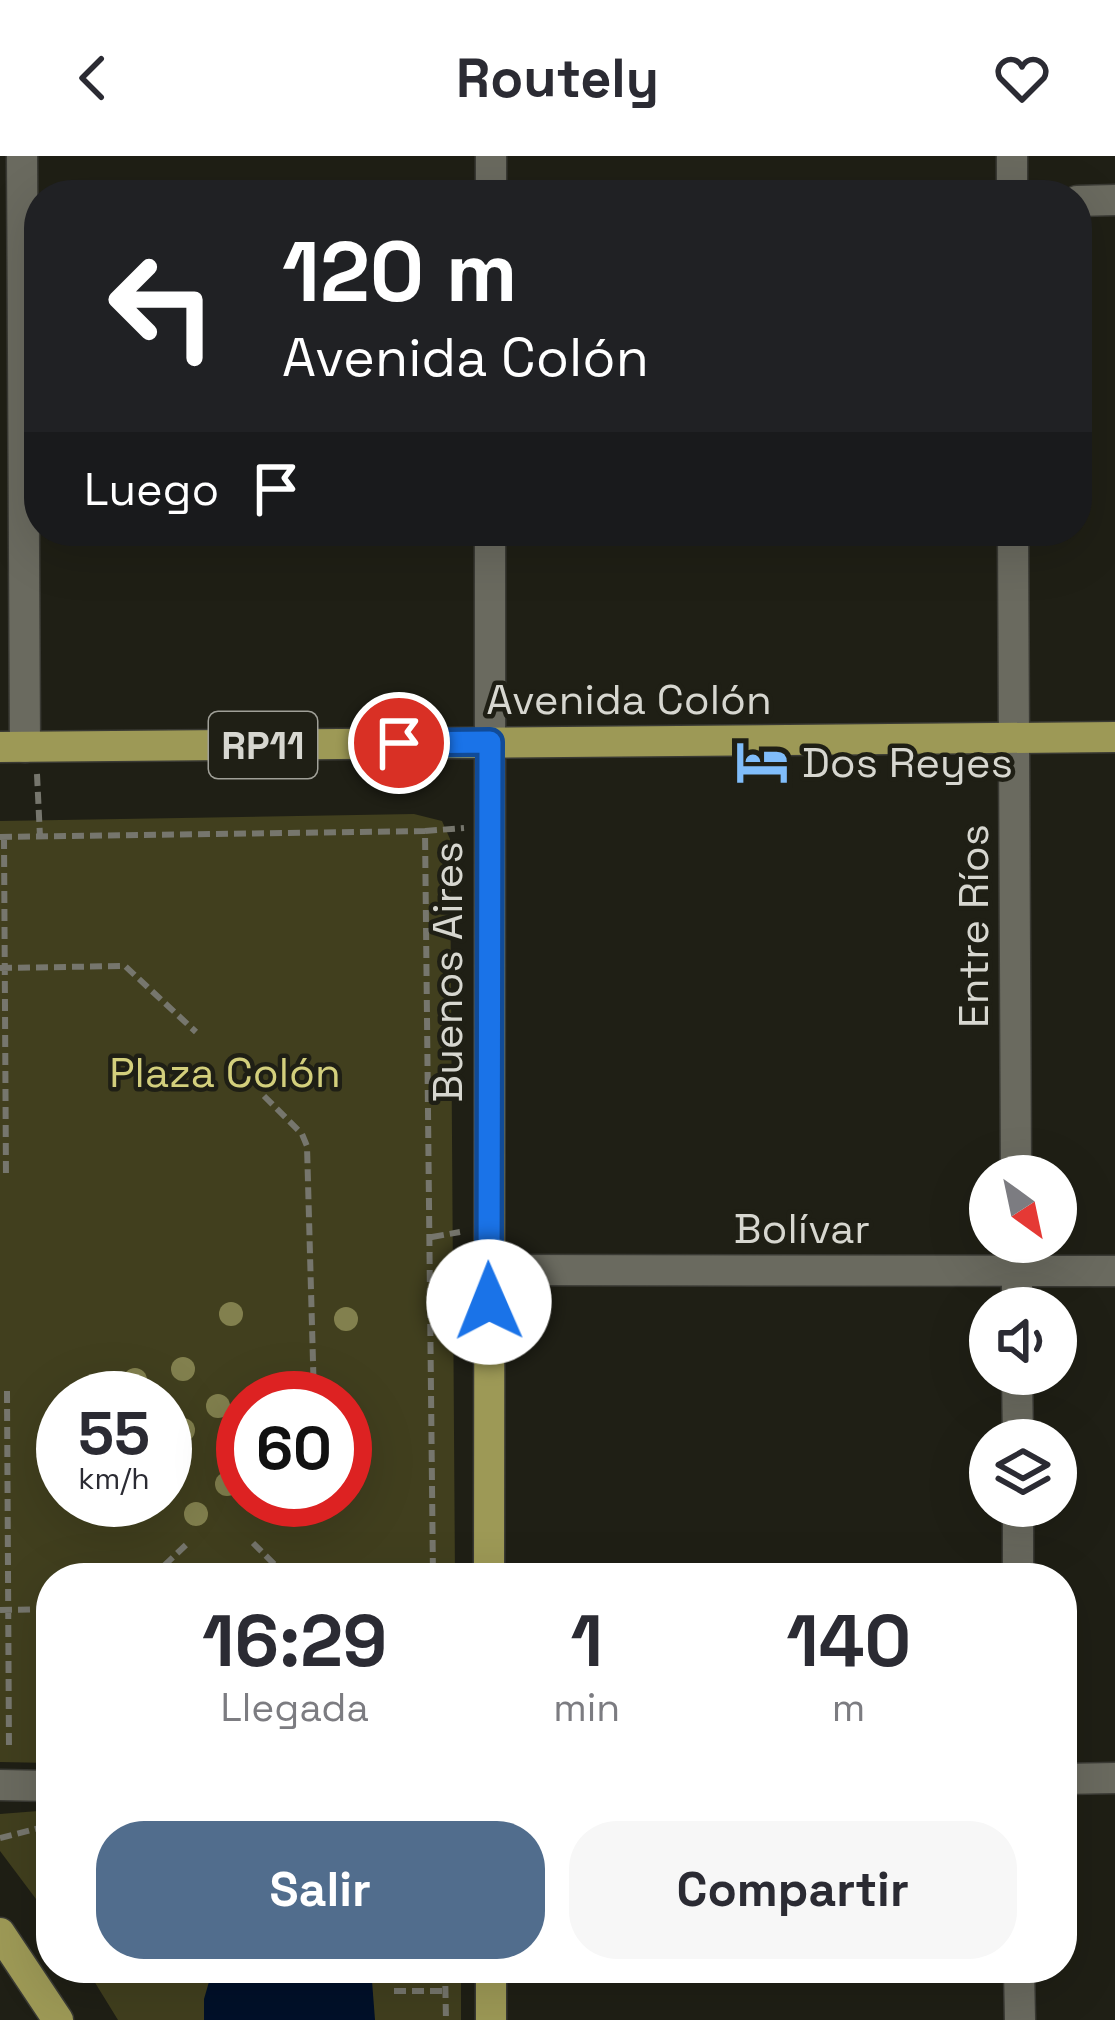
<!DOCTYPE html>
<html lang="es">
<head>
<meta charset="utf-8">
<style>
  body { margin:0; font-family:"Space Grotesk",sans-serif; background:#f7f7f7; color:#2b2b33; height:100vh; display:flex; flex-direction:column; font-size:45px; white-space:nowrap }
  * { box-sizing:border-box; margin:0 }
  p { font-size:39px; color:#7c7c81 }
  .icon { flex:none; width:66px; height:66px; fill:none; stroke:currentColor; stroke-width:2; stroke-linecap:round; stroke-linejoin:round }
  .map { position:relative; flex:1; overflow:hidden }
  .side { position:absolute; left:36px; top:1407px; width:1041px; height:420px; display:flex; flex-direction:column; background:#fff; border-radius:48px; box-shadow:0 12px 48px #0002 }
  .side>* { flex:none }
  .banner { position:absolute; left:24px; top:24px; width:1068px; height:366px; border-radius:48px; box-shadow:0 12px 48px #0002; background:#202124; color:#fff; overflow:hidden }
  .needle { width:78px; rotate:147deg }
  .fabs { position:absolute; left:969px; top:999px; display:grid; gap:24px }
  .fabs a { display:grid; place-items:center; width:108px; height:108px; border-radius:50%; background:#fff; box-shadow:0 12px 48px #0002; font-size:60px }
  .speed { position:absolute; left:36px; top:1215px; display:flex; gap:24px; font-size:60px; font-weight:700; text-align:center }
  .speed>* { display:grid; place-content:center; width:156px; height:156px; border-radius:50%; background:#fff; box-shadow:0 12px 48px #0002; line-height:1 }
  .speed small { font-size:30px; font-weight:400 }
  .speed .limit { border:18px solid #d22; background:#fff; color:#111 }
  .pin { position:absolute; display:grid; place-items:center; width:102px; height:102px; color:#fff; margin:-51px; border:6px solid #fff; border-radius:50%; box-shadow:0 3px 12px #0007 }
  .me { position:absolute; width:132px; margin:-66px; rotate:359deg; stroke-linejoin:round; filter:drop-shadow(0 0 9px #0008) }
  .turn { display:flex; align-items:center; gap:42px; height:252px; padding:0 60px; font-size:54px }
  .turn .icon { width:156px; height:156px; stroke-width:2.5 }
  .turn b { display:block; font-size:84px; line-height:102px }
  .then { display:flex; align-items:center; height:114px; padding:0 60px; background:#0003; gap:24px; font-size:45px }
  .eta { display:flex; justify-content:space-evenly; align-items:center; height:204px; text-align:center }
  .eta b { font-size:72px; font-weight:800; line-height:84px }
  .button { display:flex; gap:24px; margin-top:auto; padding:24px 60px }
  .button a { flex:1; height:138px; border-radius:48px; background:#516d8d; color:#fff; font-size:48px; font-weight:800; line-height:138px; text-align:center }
  .button a+a { background:#f7f7f7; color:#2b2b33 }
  header { display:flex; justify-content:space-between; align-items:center; height:156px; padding:0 60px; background:#fff; font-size:54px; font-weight:800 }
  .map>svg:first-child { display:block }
  .green { fill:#413f1e; fill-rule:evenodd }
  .water { fill:#001029 }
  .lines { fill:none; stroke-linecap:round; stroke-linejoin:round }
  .street-casing { stroke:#3a3a34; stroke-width:33 }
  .secondary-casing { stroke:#3a3a34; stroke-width:33 }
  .primary-casing { stroke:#3a3a34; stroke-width:33 }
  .path { stroke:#76766d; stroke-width:6; stroke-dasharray:12 6; stroke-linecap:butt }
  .street { stroke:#6a6a5f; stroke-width:30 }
  .secondary { stroke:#6a6a5f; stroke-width:30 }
  .primary { stroke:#9d9956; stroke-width:30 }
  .tree { fill:#82804e }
  .route-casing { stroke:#114b97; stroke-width:30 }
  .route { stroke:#1a73e8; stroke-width:21 }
  .labels { text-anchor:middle; stroke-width:9; stroke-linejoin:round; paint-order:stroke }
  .shield { fill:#1f1f15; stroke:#a0a098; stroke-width:3 }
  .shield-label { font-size:39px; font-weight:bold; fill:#d7d7d0 }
  .street-label { font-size:42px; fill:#d7d7d0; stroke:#1f1f15 }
  .poi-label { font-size:42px; fill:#d7d7d0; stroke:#1f1f15; text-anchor:start }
  .park-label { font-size:42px; fill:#d3cf7c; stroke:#1f1f15 }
</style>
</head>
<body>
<header><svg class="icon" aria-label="back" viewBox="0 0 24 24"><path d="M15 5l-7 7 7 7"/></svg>Routely<svg class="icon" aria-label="heart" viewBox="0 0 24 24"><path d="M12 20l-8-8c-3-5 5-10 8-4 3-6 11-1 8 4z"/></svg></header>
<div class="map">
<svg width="1115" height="1864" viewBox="0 0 1115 1864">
  <rect width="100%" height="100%" fill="#1f1f15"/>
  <path class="green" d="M414,658L442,665L450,683L455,1422H51V1607L0,1606V665ZM63,1242H165V1344H63ZM345,1242V1344H243V1242Z
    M51,1654V1763L0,1695V1658Z
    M86,1812H461V1864H118Z"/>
  <path class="water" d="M213,1812H371L375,1864H204V1843Z"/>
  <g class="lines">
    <g class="street-casing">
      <path id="street" d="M22,0L25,591
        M1012,0V39
        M1077,45L1115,44
        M1013,375L1016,1020
        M1017,1086V1152
        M489,1114L1115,1115
        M1017,1218L1018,1284
        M1018,1350V1422
        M1062,1623L1115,1622
        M0,1629L51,1630
        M1019,1812L1020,1864"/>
    </g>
    <g class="secondary-casing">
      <path id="secondary" d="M491,39V0
        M490,586V375"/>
    </g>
    <g class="primary-casing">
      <path id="primary" d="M0,591L1115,581
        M489,1422L490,586
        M0,1777L58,1864
        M491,1812V1864"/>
    </g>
    <path class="path" d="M37,618L40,681
      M425,675L464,672
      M0,681L425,675L433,1422
      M4,681L6,1023
      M0,812L125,810L196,876
      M264,940L302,978L307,990L314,1242
      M432,1081L460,1076
      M431,1149L462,1148
      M7,1235L9,1595
      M253,1387L288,1422
      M151,1422L188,1387
      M0,1454L51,1453
      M0,1682L51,1669
      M445,1812L446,1864
      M394,1835H444"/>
    <use href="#street" class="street"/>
    <use href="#secondary" class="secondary"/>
    <use href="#primary" class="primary"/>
  </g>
  <g class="tree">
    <circle cx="231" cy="1158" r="12"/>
    <circle cx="346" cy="1163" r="12"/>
    <circle cx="183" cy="1213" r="12"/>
    <circle cx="135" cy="1224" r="12"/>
    <circle cx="218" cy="1250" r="12"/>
    <circle cx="183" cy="1274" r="12"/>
    <circle cx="227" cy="1328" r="12"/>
    <circle cx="196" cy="1358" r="12"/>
  </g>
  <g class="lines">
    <g class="route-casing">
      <path id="route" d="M399,587L490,586L489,1146"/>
    </g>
    <use href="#route" class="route"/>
  </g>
  <defs>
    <g id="hotel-bare" transform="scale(4.14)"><path d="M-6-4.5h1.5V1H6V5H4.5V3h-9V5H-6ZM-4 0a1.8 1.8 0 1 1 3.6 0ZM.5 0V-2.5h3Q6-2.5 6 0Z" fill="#80bdfa" stroke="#1f1f15" stroke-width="2.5" paint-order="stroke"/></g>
  </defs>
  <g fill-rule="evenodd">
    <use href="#hotel-bare" x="762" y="606"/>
  </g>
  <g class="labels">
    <rect class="shield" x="209" y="556" width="108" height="66" rx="9"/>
    <g class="shield-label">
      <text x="263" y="603">RP11</text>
    </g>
    <g class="street-label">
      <text x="629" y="558">Avenida Colón</text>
      <text transform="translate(973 770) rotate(-90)" y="15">Entre Ríos</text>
      <text transform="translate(447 816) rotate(-90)" y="15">Buenos Aires</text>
      <text x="802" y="1087">Bolívar</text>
    </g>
    <g class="poi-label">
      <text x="802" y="621">Dos Reyes</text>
    </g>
    <g class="park-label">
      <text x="225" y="931">Plaza Colón</text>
    </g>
  </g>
</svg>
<div class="fabs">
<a><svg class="needle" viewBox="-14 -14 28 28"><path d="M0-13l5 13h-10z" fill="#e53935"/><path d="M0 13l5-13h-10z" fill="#7c7c81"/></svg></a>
<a><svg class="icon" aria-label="sound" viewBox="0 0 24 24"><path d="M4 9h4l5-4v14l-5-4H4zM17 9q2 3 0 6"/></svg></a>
<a><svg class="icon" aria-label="layers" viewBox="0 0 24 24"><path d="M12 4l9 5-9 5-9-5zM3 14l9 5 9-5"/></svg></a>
</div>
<div class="speed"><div>55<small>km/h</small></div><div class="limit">60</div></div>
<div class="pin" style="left:399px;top:587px;background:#d93025"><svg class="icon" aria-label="arrive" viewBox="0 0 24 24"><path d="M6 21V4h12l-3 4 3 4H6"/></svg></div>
<svg class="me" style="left:489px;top:1146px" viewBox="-20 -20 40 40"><circle r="19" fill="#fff"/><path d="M0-13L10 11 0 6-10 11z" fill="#1a73e8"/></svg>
<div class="banner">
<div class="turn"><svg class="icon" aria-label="left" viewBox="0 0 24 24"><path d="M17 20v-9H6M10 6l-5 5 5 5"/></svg><div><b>120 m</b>Avenida Colón</div></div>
<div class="then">Luego<svg class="icon" aria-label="arrive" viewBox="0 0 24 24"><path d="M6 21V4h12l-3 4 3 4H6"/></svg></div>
</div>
<section class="side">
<div class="eta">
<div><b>16:29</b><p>Llegada</p></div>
<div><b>1</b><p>min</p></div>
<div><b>140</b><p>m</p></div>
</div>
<div class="button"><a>Salir</a><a>Compartir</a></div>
</section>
</div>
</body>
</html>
